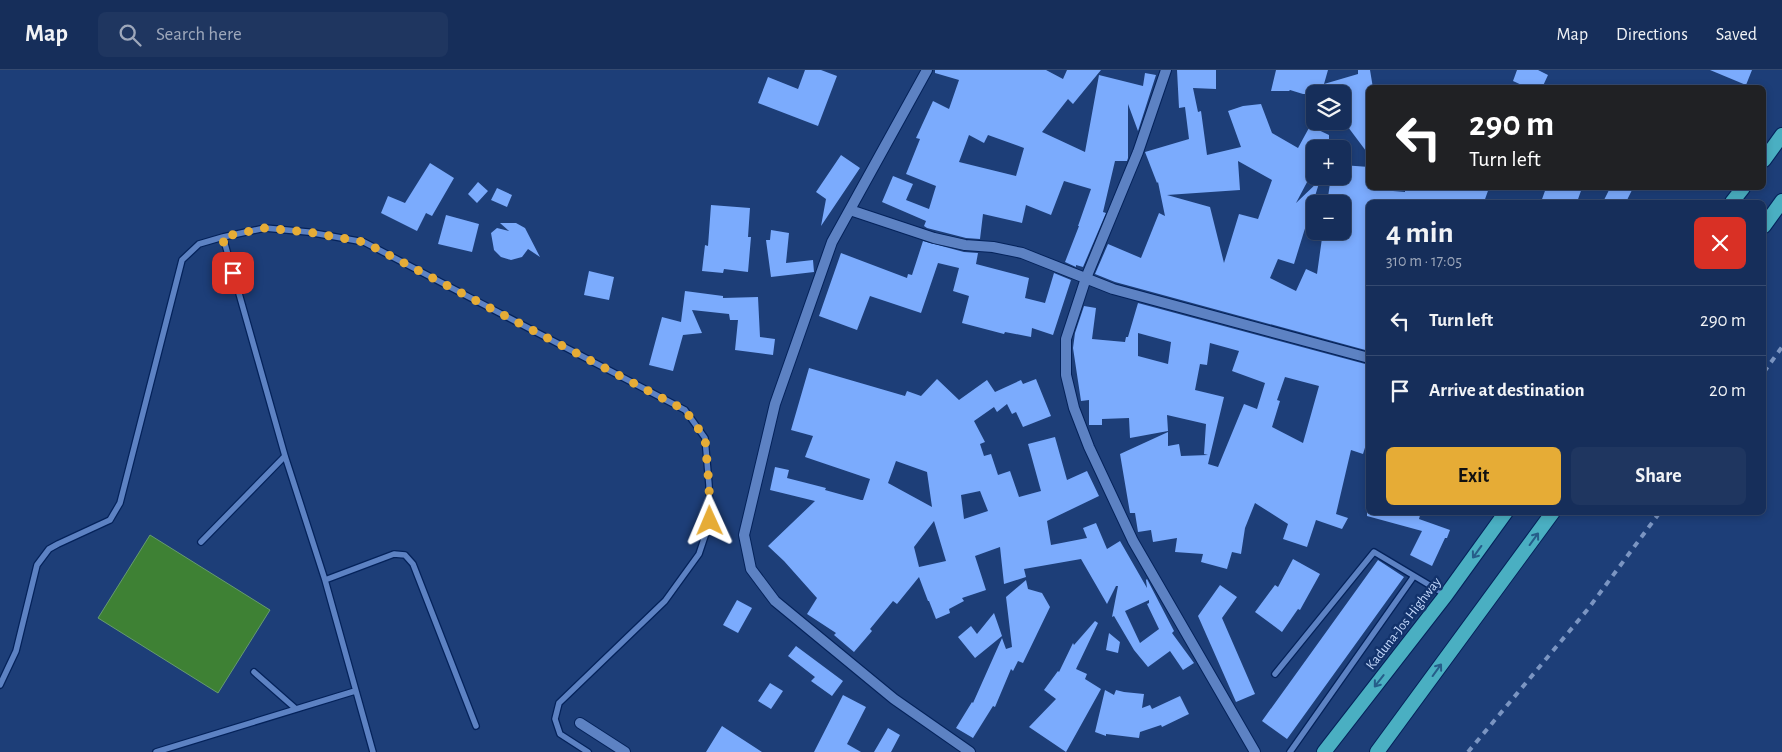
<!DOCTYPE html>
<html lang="en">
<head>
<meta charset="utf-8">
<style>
  body { margin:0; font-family:"Alegreya Sans",sans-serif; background:#1f3660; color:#f1f3f6; height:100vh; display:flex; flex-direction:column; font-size:19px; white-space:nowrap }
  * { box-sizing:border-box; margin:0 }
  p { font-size:16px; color:#9ea8bb }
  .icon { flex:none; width:28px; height:28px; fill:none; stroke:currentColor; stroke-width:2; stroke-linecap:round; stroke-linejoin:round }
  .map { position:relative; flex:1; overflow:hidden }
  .details { position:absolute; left:1366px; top:130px; width:400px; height:315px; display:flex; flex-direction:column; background:#162e5a; border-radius:8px; box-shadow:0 2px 8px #0003,0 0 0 1px #354a70 }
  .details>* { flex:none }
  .top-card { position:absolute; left:1366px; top:15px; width:400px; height:105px; border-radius:8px; box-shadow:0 2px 8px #0003,0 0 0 1px #354a70; background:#202124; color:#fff; overflow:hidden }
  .tools { position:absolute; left:1306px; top:15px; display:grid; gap:10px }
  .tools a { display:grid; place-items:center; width:45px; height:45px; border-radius:8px; background:#162e5a; box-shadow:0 2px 8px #0003,0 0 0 1px #354a70; font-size:25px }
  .pin { position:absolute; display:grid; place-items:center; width:42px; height:42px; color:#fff; margin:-21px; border-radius:10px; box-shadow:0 2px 8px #0006 }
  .me { position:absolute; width:55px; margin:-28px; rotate:359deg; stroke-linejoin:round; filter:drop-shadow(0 0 4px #0008) }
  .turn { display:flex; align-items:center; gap:18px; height:105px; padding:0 20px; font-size:22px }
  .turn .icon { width:65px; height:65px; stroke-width:2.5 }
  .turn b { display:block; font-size:35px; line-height:42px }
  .round { display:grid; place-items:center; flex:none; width:52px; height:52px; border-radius:8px; background:#1f3660 }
  .summary { display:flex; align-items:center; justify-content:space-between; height:85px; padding:0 20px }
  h1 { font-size:30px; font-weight:600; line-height:38px }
  .button { display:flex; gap:10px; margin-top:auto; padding:10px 20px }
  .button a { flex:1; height:58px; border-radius:8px; background:#e6ac36; color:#111; font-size:20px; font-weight:600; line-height:58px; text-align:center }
  .button a+a { background:#1f3660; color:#f1f3f6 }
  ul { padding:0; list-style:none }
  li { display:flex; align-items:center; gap:15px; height:70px; padding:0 20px; border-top:1px solid #354a70 }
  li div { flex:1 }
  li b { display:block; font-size:19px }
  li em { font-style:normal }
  header { display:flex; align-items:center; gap:30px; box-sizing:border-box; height:70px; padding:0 25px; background:#162e5a; border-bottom:1px solid #354a70 }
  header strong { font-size:24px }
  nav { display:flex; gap:28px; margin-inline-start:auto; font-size:18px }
  .search { width:350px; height:45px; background:#1f3660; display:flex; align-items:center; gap:12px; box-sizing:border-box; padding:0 18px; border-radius:8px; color:#9ea8bb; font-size:19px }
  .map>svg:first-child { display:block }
  .water { fill:#3e8134; stroke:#669b70 }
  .building { fill:#7babfd; fill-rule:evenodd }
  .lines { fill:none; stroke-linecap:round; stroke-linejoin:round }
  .service-casing { stroke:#04225a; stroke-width:8 }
  .minor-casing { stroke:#04225a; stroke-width:12 }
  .trunk-casing { stroke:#04225a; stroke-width:16 }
  .service { stroke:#5d82c3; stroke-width:5.5 }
  .minor { stroke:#5d82c3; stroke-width:10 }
  .trunk { stroke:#4aafc2; stroke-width:14 }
  .rail { stroke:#7b95c2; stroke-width:4; stroke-dasharray:6 6; stroke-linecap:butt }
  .oneway { stroke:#265e8a }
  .route { stroke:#e6ac36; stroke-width:9; stroke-dasharray:0 16.2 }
  .labels { text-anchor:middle; stroke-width:5; stroke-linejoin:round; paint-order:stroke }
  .street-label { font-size:14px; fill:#c4d9fc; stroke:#13336c }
</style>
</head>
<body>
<header>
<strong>Map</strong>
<div class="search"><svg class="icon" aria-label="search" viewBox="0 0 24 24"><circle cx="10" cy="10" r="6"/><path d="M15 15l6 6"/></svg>Search here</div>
<nav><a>Map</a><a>Directions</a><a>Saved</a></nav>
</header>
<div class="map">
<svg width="1782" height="682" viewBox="0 0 1782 682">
  <rect width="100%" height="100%" fill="#1d3e78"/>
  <path class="water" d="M150,465L270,540L218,623L98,548Z"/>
  <path class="building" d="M805,0H821L837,6L818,56L758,33L768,7L798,19Z
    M935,0H1046L1063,9L1067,0H1101L1073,34L1068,29L1042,62L1085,82L1099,5L1143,16L1145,3L1156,5L1138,61L1128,34V88L1127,91H1115L1103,142L1106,143L1083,197L1076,195V197L1065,192L1079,156H1078L1091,119L1064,111L1051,145L1026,135L1022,153L983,144L980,169L966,168L927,158L924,156L926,151L882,132L893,106L913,114L906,130L929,139L936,116L906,104L920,69L916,68L933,31L949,39L959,10L935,3ZM969,65L984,73L988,65L1024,78L1016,106L959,92Z
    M1177,0H1216V19L1193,18L1198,42L1201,41L1207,85L1241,77L1228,41L1243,36L1261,34L1272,63L1298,78L1310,56L1329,65V70L1324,79H1315V97L1296,133L1320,110L1294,194L1278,189L1270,208L1296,221L1306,199L1317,204L1323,161H1342V134H1327L1331,106H1342V95L1369,97V119L1405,122V118H1489L1484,132H1369V172L1366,199H1369V281L1115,212L1095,204L1108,174L1141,188L1159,143L1165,146L1158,112L1157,113L1145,82L1189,69L1185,37L1179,38ZM1238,91L1272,110L1258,149L1239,144L1224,193L1210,137L1167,125L1240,120Z
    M1276,0H1328L1324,14L1358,4V0H1370L1373,18H1369V85L1342,49V24H1303L1290,20L1289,21H1271Z
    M1517,0H1538L1548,5L1542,18H1528L1513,11Z
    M1710,0H1752L1746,15Z
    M841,85L860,98L821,156L826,129L816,122Z
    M430,93L454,108L432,146L426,143L417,161L381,143L388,126L405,133Z
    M478,112L488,121L477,133L468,124Z
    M497,118L512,125L507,137L491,130Z
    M1546,118H1582L1577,132H1541Z
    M1610,118H1633L1626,132H1603Z
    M711,135L750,138L748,167H751L748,202L724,199L723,203L702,201L705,175L708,176Z
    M446,145L479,154L472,182L438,174Z
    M500,153H516L525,158L540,187L528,179L522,187L511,190L501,187L494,180L491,163L497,158L509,161Z
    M771,160L789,163L786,193L813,190L814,202L771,207L766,170H770Z
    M923,171L964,182L978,183L976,194L1029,208L1025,228L1045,233L1054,203L1071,210L1053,265L1032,258L1031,267L1005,262L1004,264L962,253L969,226L953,221L959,198L938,193L921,243L870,226L857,260L819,246L841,183L907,208L908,204L912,205Z
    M589,201L614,207L609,230L584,225Z
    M685,221L723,226V228L758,227L760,267L775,269L773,285L735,280L738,250H730L729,244L692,240L702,263L683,265L673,301L649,295L662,247L681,252Z
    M1138,233L1369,295V372L1367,371L1363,384L1351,380L1336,444L1348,448L1342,459L1316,450L1307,477L1283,469L1288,454L1255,433L1245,458L1241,484L1232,482L1227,499L1201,492L1203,484L1175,482L1177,468L1153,472L1151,460L1138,462L1135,443H1130L1120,384L1168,362V376L1179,374L1181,386L1208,385L1204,384L1206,354L1167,345L1168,361L1130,368L1129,348L1102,349V355H1089V330L1081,331L1073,278L1075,263L1084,236L1096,238L1092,269L1125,272L1126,267H1128ZM1138,263L1171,272L1168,294L1138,286ZM1210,273L1239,281L1232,301L1265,313L1257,339L1244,334L1218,397L1208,394L1224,327L1195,320L1200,294L1207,295ZM1285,307L1319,316L1303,373L1272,357L1280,331L1277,330Z
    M809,298L905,326L907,321L921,326L937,309L959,330L987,310L995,322L1021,310L1023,314L1036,309L1051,346L1023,357L1016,342L1012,344L1007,334L997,342L994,337L974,351L985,372L980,374L984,386L991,384L998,405L1010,401L1019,427L1041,421L1028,374L1055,367L1067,410L1087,401L1099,426L1047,451L1051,475L1087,468L1083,458L1096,453L1107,479L1120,471L1147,518L1146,510L1147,509L1174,561L1172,563L1194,593L1183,600L1170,581L1148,597L1134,580L1114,546L1112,547L1118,516H1116L1107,534L1081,489L1024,499L1026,507L1004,514L1000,477L975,486L986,520L962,528L964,531L949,539L950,543L936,549L929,531H928L919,507L897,534L893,531L870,559L872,561L854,582L834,565L836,563L807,544L817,528L784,491L768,476L815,431L770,420L775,397L789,400L787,408L826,418L825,420L861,430H863L870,409L805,387L813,366L791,360ZM896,391L927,402L932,437L888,413ZM980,421L988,441L964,449L961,425ZM934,451L946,491L919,497L914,477ZM1149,530V533L1147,534L1159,559L1140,573L1125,541Z
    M1367,442H1421L1419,449L1450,460L1447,468H1445L1432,496L1410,485L1422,461L1367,446Z
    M1293,489L1320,504L1300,540L1298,539L1282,562L1255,542L1275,515L1278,517Z
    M1378,490L1404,507L1287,669L1262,651Z
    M1026,510L1028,519L1042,523L1050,537L1023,593L1018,591L1013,601L1011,599L995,637L993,636L973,668L956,658L972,632L973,633L1002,568L1006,579L1012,577L1006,527Z
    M1220,515L1237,527L1222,548L1255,624L1236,632L1198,546Z
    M737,530L752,538L738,563L723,555Z
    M994,543L1002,566L975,588L958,567L971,556L977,564Z
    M1095,551L1098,553L1076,599L1087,604L1085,609L1101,619L1066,682L1029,657L1056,629L1044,620L1058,601L1059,602L1073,573L1074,575Z
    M1109,563L1120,572L1118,583L1106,580Z
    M796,576L843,611L832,626L811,611L815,607L788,586Z
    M770,613L783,621L771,639L758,631Z
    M1105,620L1114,625L1116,620L1124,622L1144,624L1142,638L1150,635L1152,639L1180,626L1189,644L1162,657L1161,655L1140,662L1139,668L1106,664V666L1095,662Z
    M843,625L866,637L847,674L861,682H814Z
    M722,656L762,682H706Z
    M888,658L900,665L891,682H874Z"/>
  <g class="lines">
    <g class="service-casing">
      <path id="service" d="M223,167L285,386L325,510L373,682
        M201,472L285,386
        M325,510L394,484L405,485L413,494L476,656
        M254,602L296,639
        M1275,604L1374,482L1446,525
        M0,615L16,581L37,495L49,479L58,474L110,450L120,433L182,190L199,174L223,167L265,158L308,162L364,172L685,340L705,368L709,415L710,451L699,484L665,531L559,633L555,649L560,664L588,682
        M156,682L355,621
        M1290,682L1414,506"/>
    </g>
    <g class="minor-casing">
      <path id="minor" d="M927,0L832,172L775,334L744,465L751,499L775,531L894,629L970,682
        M1166,0L1138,82L1086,208L1066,269V305L1074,338L1089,377L1133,471L1255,682
        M850,140L934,168L965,175L993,177L1022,183L1113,219L1369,288
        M580,653L625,682"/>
    </g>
    <g class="trunk-casing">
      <path id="trunk" d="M1764,90L1782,65
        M1732,132L1743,118
        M1764,156L1782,131
        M1324,682L1446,525L1506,442
        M1377,682L1553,442"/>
    </g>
    <use href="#service" class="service"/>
    <use href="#minor" class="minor"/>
    <use href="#trunk" class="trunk"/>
    <path class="rail" d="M1764,302L1782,277
      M1468,682L1588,539L1660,442"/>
  </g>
  <defs><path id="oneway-shaft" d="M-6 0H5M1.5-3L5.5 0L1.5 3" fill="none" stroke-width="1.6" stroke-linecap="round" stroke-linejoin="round" transform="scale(1.25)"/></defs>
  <g class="oneway">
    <use href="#oneway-shaft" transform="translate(1534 469) rotate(-54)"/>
    <use href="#oneway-shaft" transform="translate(1477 482) rotate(126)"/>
    <use href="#oneway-shaft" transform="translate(1437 600) rotate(-54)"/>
    <use href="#oneway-shaft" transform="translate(1379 611) rotate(128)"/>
  </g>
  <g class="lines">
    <path class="route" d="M233,203L222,167L265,158L308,162L364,172L685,340L705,368L709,415L710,451"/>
  </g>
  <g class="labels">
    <g class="street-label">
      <text transform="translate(1403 553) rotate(-52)" y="5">Kaduna-Jos Highway</text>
    </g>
  </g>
</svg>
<div class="tools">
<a><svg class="icon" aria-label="layers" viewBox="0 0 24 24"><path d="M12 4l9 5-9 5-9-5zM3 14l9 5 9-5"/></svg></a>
<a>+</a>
<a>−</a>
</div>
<div class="pin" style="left:233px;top:203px;background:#d93025"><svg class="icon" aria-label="arrive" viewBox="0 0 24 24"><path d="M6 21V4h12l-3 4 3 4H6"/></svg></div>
<svg class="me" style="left:710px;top:451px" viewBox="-20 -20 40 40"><path d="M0-17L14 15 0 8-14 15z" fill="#e6ac36" stroke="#fff" stroke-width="4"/></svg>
<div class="top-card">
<div class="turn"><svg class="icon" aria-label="left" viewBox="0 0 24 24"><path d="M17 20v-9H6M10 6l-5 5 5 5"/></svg><div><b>290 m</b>Turn left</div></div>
</div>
<section class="details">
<div class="summary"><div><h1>4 min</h1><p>310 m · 17:05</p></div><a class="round" style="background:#d93025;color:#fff"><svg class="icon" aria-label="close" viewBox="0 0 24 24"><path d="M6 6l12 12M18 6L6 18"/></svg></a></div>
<ul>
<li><svg class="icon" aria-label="left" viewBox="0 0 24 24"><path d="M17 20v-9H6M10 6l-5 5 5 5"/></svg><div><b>Turn left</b></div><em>290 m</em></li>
<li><svg class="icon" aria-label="arrive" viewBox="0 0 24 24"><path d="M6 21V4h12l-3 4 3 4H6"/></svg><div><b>Arrive at destination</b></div><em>20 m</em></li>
</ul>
<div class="button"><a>Exit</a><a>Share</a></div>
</section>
</div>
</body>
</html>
